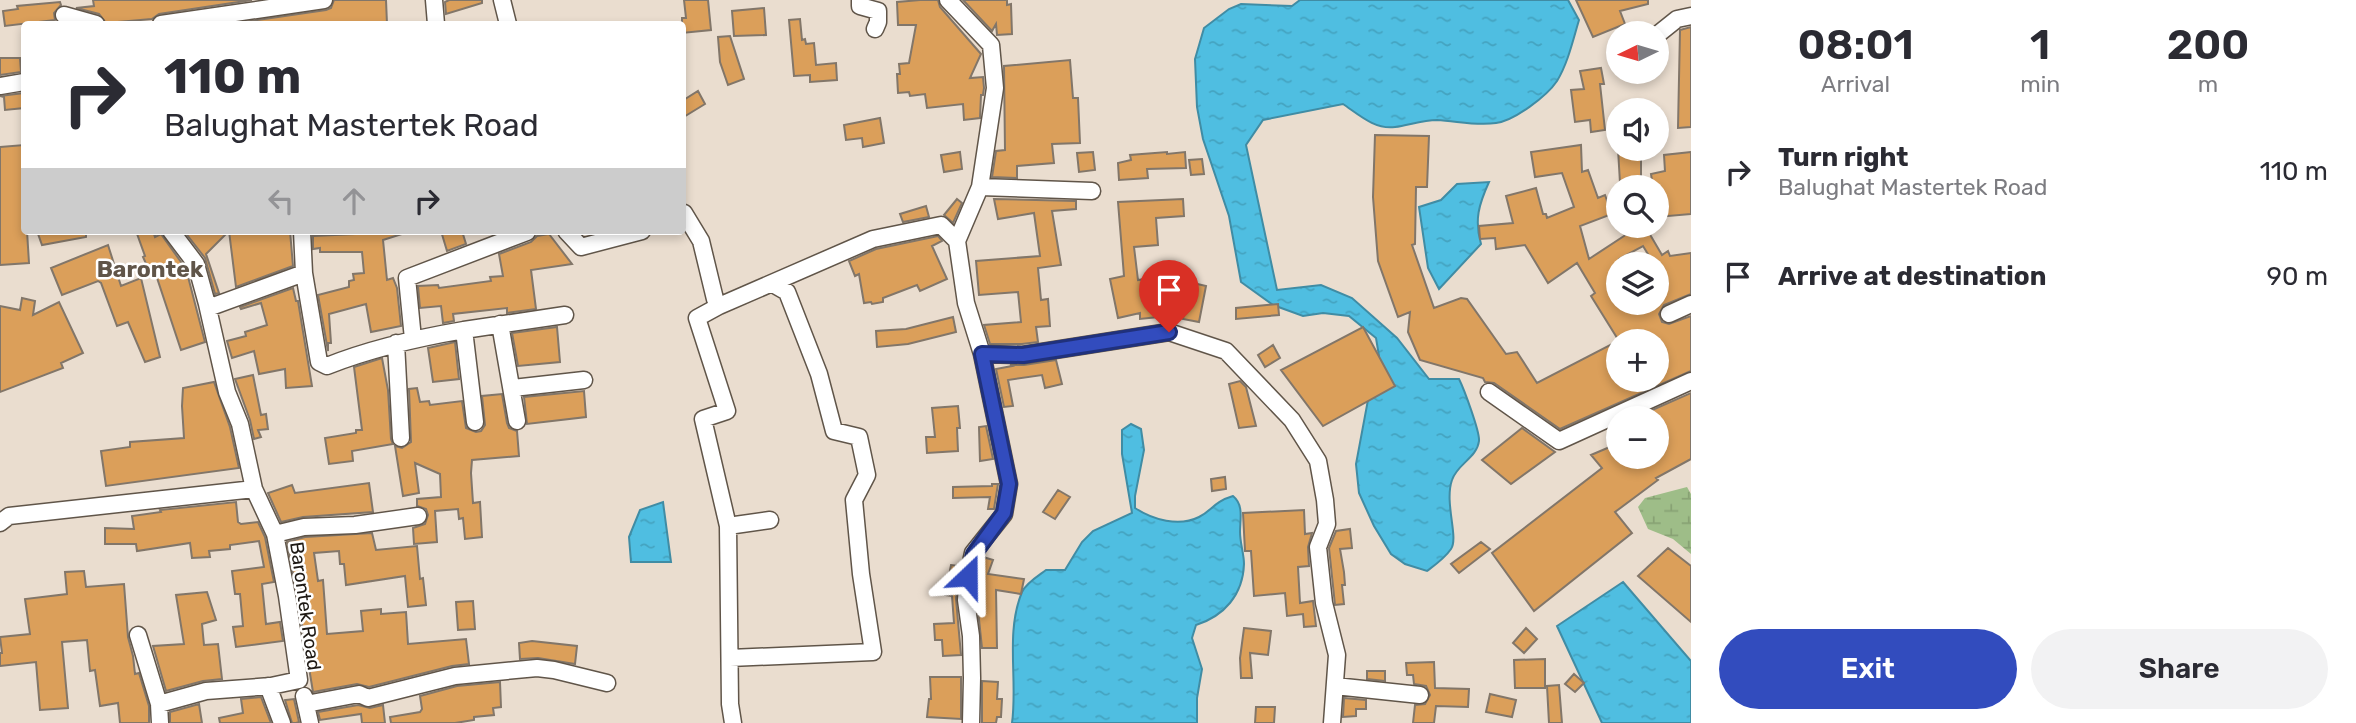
<!DOCTYPE html>
<html lang="en">
<head>
<meta charset="utf-8">
<style>
  body { margin:0; font-family:Rubik,sans-serif; background:#f2f2f3; color:#2b2b33; height:100vh; display:flex; flex-direction:column; font-size:26px; white-space:nowrap }
  * { box-sizing:border-box; margin:0 }
  p { font-size:23px; color:#7c7c81 }
  .icon { flex:none; width:38px; height:38px; fill:none; stroke:currentColor; stroke-width:2; stroke-linecap:round; stroke-linejoin:round }
  .map { position:relative; flex:1; overflow:hidden }
  .side { display:flex; flex-direction:column; background:#fff; width:665px }
  .side>* { flex:none }
  .top-card { position:absolute; left:21px; top:21px; width:665px; height:214px; border-radius:7px; box-shadow:0 4px 10px #0003; background:#fff; color:#2b2b33; overflow:hidden }
  .needle { width:46px; rotate:265deg }
  .fabs { position:absolute; left:1606px; top:21px; display:grid; gap:14px }
  .fabs a { display:grid; place-items:center; width:63px; height:63px; border-radius:50%; background:#fff; box-shadow:0 4px 10px #0003; font-size:35px }
  .pin { position:absolute; display:grid; place-items:center; width:60px; height:60px; color:#fff; margin:-72px -30px; border-radius:50% 50% 50% 0; rotate:-45deg; box-shadow:0 0 7px #0007 }
  .pin .icon { rotate:45deg }
  .me { position:absolute; width:77px; margin:-38px; rotate:23deg; stroke-linejoin:round; filter:drop-shadow(0 0 5px #0008) }
  .turn { display:flex; align-items:center; gap:24px; height:147px; padding:0 28px; font-size:32px }
  .turn .icon { width:91px; height:91px; stroke-width:2.5 }
  .turn b { display:block; font-size:49px; line-height:60px }
  .lanes { display:flex; align-items:center; height:66px; padding:0 28px; background:#0003; justify-content:center; gap:35px; direction:ltr }
  .lanes .off { opacity:.35 }
  .eta { display:flex; justify-content:space-evenly; align-items:center; height:119px; text-align:center }
  .eta b { font-size:42px; font-weight:600; line-height:49px }
  .button { display:flex; gap:14px; margin-top:auto; padding:14px 28px }
  .button a { flex:1; height:80px; border-radius:42px; background:#324cbe; color:#fff; font-size:28px; font-weight:600; line-height:80px; text-align:center }
  .button a+a { background:#f2f2f3; color:#2b2b33 }
  ul { padding:0; list-style:none }
  li { display:flex; align-items:center; gap:21px; height:105px; padding:0 28px }
  li div { flex:1 }
  li b { display:block; font-size:26px }
  li em { font-style:normal }
  main { display:flex; flex:1; min-height:0 }
  .map>svg:first-child { display:block }
  .wetland { fill:url(#wetland-marsh) }
  .water { fill:url(#water-ripples); stroke:#408ca4; stroke-width:2 }
  .building { fill:#db9f5a; stroke:#827669; stroke-width:2; fill-rule:evenodd }
  .lines { fill:none; stroke-linecap:round; stroke-linejoin:round }
  .minor-casing { stroke:#605549; stroke-width:19 }
  .minor { stroke:#fff; stroke-width:16 }
  .route-casing { stroke:#20317c; stroke-width:18 }
  .route { stroke:#324cbe; stroke-width:12 }
  .labels { text-anchor:middle; stroke-width:5; stroke-linejoin:round; paint-order:stroke }
  .street-label { font-size:19px; fill:#1e1914; stroke:#fff }
  .quarter-label { font-size:23px; font-weight:bold; fill:#605549; stroke:#fff }
</style>
</head>
<body>
<main>
<div class="map">
<svg width="1691" height="723" viewBox="0 0 1691 723">
  <defs>
    <pattern id="wetland-marsh" width="20" height="14" patternUnits="userSpaceOnUse" patternTransform="scale(1.75)"><rect width="20" height="14" fill="#9ebd88"/><path d="M1 5h8M5 5V1M11 12h8M15 12V8" fill="none" stroke="#88a274"/></pattern>
    <pattern id="water-ripples" width="26" height="14" patternUnits="userSpaceOnUse" patternTransform="scale(1.75)"><rect width="26" height="14" fill="#4fbee1"/><path d="M2 4q2-2 4 0t4 0M15 11q2-2 4 0t4 0" fill="none" stroke="#44a3c0"/></pattern>
  </defs>
  <rect width="100%" height="100%" fill="#eaddcf"/>
  <path class="wetland" d="M1687,487L1691,494V554L1673,539L1648,529L1638,507L1645,498Z"/>
  <path class="water" d="M1300,0H1568L1579,20C1573,40 1568,63 1557,81C1547,96 1514,121 1496,123C1476,126 1457,121 1437,120C1423,120 1409,125 1395,127C1375,130 1358,114 1343,104L1263,120L1246,145L1277,290L1321,285L1352,298L1397,338L1429,379H1459C1464,389 1480,432 1479,441C1477,458 1457,464 1452,480C1444,503 1459,537 1451,549C1445,558 1435,565 1427,571L1405,564L1391,554L1374,526L1359,493L1356,464L1373,373L1379,356L1376,338L1349,316L1323,313L1303,316L1273,305L1241,282L1229,216L1203,139L1197,107L1195,59L1204,28L1229,9L1241,4L1292,6Z
    M1489,182C1479,204 1474,220 1481,244L1439,289L1428,268L1419,207L1441,200L1457,184Z
    M1131,424L1141,429L1144,450L1135,496V508C1153,520 1179,527 1199,517C1213,510 1213,502 1233,496C1244,505 1240,519 1240,532C1240,543 1244,554 1244,564C1243,595 1224,616 1196,625L1192,638L1202,669L1197,698V723H1012C1018,680 1005,633 1022,592C1026,583 1038,576 1046,570H1065L1082,542L1093,531L1132,513L1122,454V430Z
    M663,502L671,562H631L629,537L640,510Z
    M1623,582L1691,661V723H1602L1557,626Z"/>
  <path class="building" d="M93,0H252L159,14L152,19L106,23L99,14L76,8L94,6Z
    M334,0H386L387,24H230L326,10L331,8Z
    M449,0H482V3L446,14L445,2Z
    M684,0H708L711,30L682,33V18H686Z
    M920,0H938L940,7L981,54L970,78L983,77L984,88L983,95H981L980,118L964,120L963,104L927,108L925,94L910,96L909,92L898,93L897,74H900L899,64L909,63L916,25H898L897,2Z
    M963,0H1007V5L1011,4L1012,34L997,35L996,24L992,31Z
    M1576,0H1648V4L1620,11L1625,24L1593,37Z
    M60,2L61,5L54,13L55,20L5,26L3,11L18,9L17,6Z
    M764,8L766,35L734,36L732,11Z
    M800,19L802,40L805,39L806,44L814,43L816,65L836,63L837,80L810,82V75L794,76L789,20Z
    M1691,27V127L1678,128L1680,30Z
    M730,36L744,79L728,85L720,62L718,37Z
    M0,58H20L21,72L0,75Z
    M1070,60L1073,98H1078L1080,143L1052,144L1054,163L1017,166V178L992,177L996,151L1005,150L1004,66Z
    M1601,68L1604,84H1600L1605,130L1591,132L1590,120L1575,122L1571,90L1584,89L1580,71Z
    M698,91L705,104L682,118V101Z
    M24,93V108L5,110L4,97L0,96Z
    M880,118L884,143L863,147L862,138L846,140L844,125Z
    M1375,135L1429,136L1427,187H1416L1415,244L1412,245L1434,308L1461,298L1467,299L1506,354L1517,352L1537,383L1612,344L1619,357V380H1657V341H1619L1591,296L1595,293L1577,263L1548,283L1525,245L1496,249L1495,238L1480,239L1479,226L1513,223L1506,196L1536,188L1543,214H1546L1547,218L1574,207L1562,173L1535,177L1531,152L1581,145L1582,172L1588,170L1598,198L1605,195L1612,214L1580,226L1589,259L1627,234L1622,226H1645L1662,255L1668,251L1670,256L1691,253V294L1664,305L1659,314L1662,322L1669,324L1691,316V371L1560,429L1494,383L1485,382L1483,378L1420,360L1408,332L1410,312L1398,317L1378,261L1373,197ZM1643,246L1654,264H1657V303H1619V259Z
    M24,145V231H27L29,263L0,265V147Z
    M1618,149H1641V181L1620,183Z
    M960,152L962,169L944,172L941,155Z
    M1093,152L1095,170L1079,172L1077,153Z
    M1167,152V154L1185,152L1186,168L1147,169L1148,178L1119,180L1118,163L1131,160L1130,155Z
    M1691,152V214L1657,217V187H1653L1651,174L1665,171L1664,155Z
    M1202,159L1204,174L1191,175L1189,160Z
    M957,199L962,203L953,223L944,215Z
    M994,199L1076,201V209L1052,211L1061,265L1038,268L1041,300L1048,299L1050,326L1036,327L1038,342L1022,344H990L984,325L1021,322L1018,292L979,295L976,261L1040,256L1034,213L998,219Z
    M1183,199L1184,216L1156,218L1158,245L1134,247L1138,280L1152,278L1158,317L1140,319V313L1118,318L1110,279L1124,276L1118,202Z
    M926,206L929,217L903,222L900,214Z
    M37,231H86V237L42,245Z
    M136,231H153L155,237L161,234L186,269L205,342L181,350L156,275L152,277L143,257L145,256Z
    M184,231H229L206,254L219,293L215,294L205,258Z
    M229,231H290L293,266L236,287Z
    M355,231H405V233L383,240L387,280L393,278L397,288L401,326L371,332L366,304L329,314L331,343H328V351L318,295L349,287V281L354,280L353,274L364,273L362,252H320V248L313,249V236L355,234Z
    M441,231H462L466,244L447,251Z
    M549,234L572,264L531,270L536,309L507,313V308L453,314L454,321L443,323L441,306L420,308L418,286L438,285L439,288L491,281L490,277L503,276L499,254L531,242L537,236Z
    M938,236L942,241L932,246L947,279L920,291L917,285L883,298V302L872,304L871,302L864,303L859,274L855,276L849,261L876,249Z
    M108,245L121,286L141,278L160,357L145,362L128,322L117,326L101,283L98,281L62,295L51,268Z
    M1189,282L1206,286L1199,322L1183,319Z
    M293,288L296,301H298L312,386L286,388L285,369L259,374L254,351L232,358L227,341L246,336L245,332L267,325L261,303L241,309L240,307Z
    M22,298L35,301L33,315L59,302L83,353L61,363L63,368L0,392V306L20,310Z
    M1278,304L1279,315L1236,319V308Z
    M953,317L956,332L908,344L877,347L876,331L906,329Z
    M557,327L560,362L518,366L512,333Z
    M1363,327L1395,386L1323,426L1281,370Z
    M455,342L459,379L433,382L428,348Z
    M1273,345L1280,358L1265,367L1258,355Z
    M382,358L388,390L391,439L393,444L352,451L353,461L329,464L325,438L356,433V430H362L354,367Z
    M1056,360L1062,384L1045,388L1042,375L1008,380L1013,406L1004,407L996,369L1012,366L1010,365H1024Z
    M253,375L261,415L266,414L268,429L258,430L261,437L254,439L250,420L235,379Z
    M1240,381L1246,387L1256,426L1239,428L1229,384Z
    M214,382L230,427L239,468L106,486L101,451L130,447V442L184,438L182,406L183,388Z
    M417,388L420,402L429,401L430,405L462,401L466,428L476,432L481,431L485,425L482,396L502,394L507,423L509,428L517,431L519,456L472,460L471,473L473,503L480,502L482,537L465,539L463,518L459,519L458,509L435,511L437,542L414,544L413,528L425,524L428,515L426,509L417,506V499L441,497L440,474L415,463L419,493L403,496L395,446L402,448L411,442L409,389Z
    M584,391L586,417L527,424L524,397Z
    M1691,393V459L1656,478L1658,480L1615,512L1632,533L1534,611L1492,553L1602,468L1591,455L1619,443V457H1657V418H1634Z
    M958,406L960,428H957L958,451L927,453L926,437H935L932,408Z
    M986,426L993,459L980,461L979,427Z
    M1522,428L1555,452L1511,484L1482,460Z
    M1225,477L1226,489L1212,491L1211,479Z
    M369,483L373,512L303,517L281,522L268,493L292,485L295,493Z
    M992,484H998L994,509H988L990,497L953,498V487L992,486Z
    M1058,490L1070,497L1055,519L1043,512Z
    M236,502L238,522L241,524L258,522L265,537L274,582L262,584L266,624L280,622L283,641L236,647L233,627L243,626L240,594H235L232,571L264,567L259,541L230,545V549L209,551L210,557L192,558L190,543L137,551L136,544H105V528L134,529L132,516L161,512L160,510Z
    M1304,510L1305,534L1312,533L1308,547L1309,566L1298,567L1300,603L1313,601L1316,626L1304,627L1303,614L1287,616L1285,593L1254,596L1251,551H1245L1243,513Z
    M1350,529L1352,548L1340,549L1344,572L1345,585H1342L1344,604L1335,605L1329,548L1336,531Z
    M372,533L376,550L417,546L420,579L423,578L426,605L408,607L405,576L346,585L344,564H340L339,551L314,553L318,581L323,580L327,634L363,631L361,611L381,609V614L406,612L408,644L466,639L469,664L452,666L369,687L357,684L313,692L300,613L304,612L299,577L294,578L287,542L305,537Z
    M1481,542L1490,549L1459,573L1451,564Z
    M1668,548L1691,566V622L1638,576Z
    M983,557L993,560L988,574L1024,579L1021,594L996,590L997,648H982L977,600Z
    M951,565L959,566L956,599L961,655L943,656L942,640H935L934,624L954,623L952,596L945,595Z
    M84,571L86,587L124,584L128,637L133,656L135,674L139,673L149,706V723H120L118,703L100,706L95,670L90,671L87,640L62,642L68,708L40,710L36,662L0,666V653H2L0,637L30,634L25,599L67,594L65,572Z
    M207,592L216,620L202,624L204,645L218,644L222,679L203,681L166,691L153,646L184,644L176,595Z
    M473,601L475,629L458,630L456,602Z
    M1244,628L1271,631L1268,655L1250,653L1252,678H1241L1240,658Z
    M1526,628L1537,639L1524,653L1513,643Z
    M532,641L577,646L575,664L538,658L520,659L519,643Z
    M1545,659V688H1515L1514,660Z
    M1434,662L1435,688L1469,689L1468,707L1436,706L1434,723H1413L1415,705L1425,704L1430,695L1426,686L1414,684L1413,675H1407L1406,663Z
    M1367,671H1385V681L1367,679Z
    M1574,674L1584,683L1575,692L1565,684Z
    M930,677H961V719L927,717L929,699H931Z
    M982,681L998,682L997,699H1002L1001,717H997L996,723H982Z
    M500,682L501,707L493,708L494,715L474,717V720L455,723H391L390,717L420,712L422,709L420,696L457,686Z
    M1559,685L1562,723H1549L1547,686Z
    M1490,694L1516,700L1512,717L1486,712Z
    M261,697L271,723H220L219,718L243,713L241,699Z
    M1344,698L1366,700V709H1356V716L1343,717Z
    M294,699L299,722L296,723H292L285,700Z
    M199,704L202,723H170V712Z
    M358,705L370,708L383,705L385,723H362L361,714L320,720L318,712Z
    M1256,707H1275L1274,723H1255Z"/>
  <g class="lines">
    <g class="minor-casing">
      <path id="minor" d="M434,0L436,24
        M502,0L508,24
        M860,0V6L878,11V22L875,29
        M948,0L991,45L995,88L980,187L957,241L966,303L982,354L1023,355L1169,332L1226,351L1292,420L1318,461L1325,500L1327,524L1318,547L1324,603L1337,655L1332,723
        M64,15L96,24
        M161,24L324,0
        M1657,35L1677,19L1691,16
        M0,86L24,82
        M980,187L1092,191
        M682,213H684L701,241L715,299L719,306L697,318L727,411L703,419L728,526L730,704L733,723
        M302,231L304,273
        M566,231L581,247L642,231
        M719,306L873,239L941,225L957,241
        M208,308L304,273L319,362L327,366C372,348 417,338 464,330L475,422
        M1669,314L1691,304
        M500,324L517,421
        M464,330L565,315
        M413,339L407,278L527,232
        M396,343L401,438
        M513,388L584,380
        M1489,392L1559,441L1691,381
        M0,523L9,516L254,489
        M728,526L770,520
        M275,534L304,527L355,525L418,516
        M138,635L159,704
        M730,658L873,652L861,574L854,500L867,475L859,437L834,431L819,374L787,292L773,284
        M268,686L282,723
        M1335,686L1420,695
        M304,696L310,723
        M306,704L359,694L368,698L455,676L537,668L554,670L607,683
        M160,723L159,704L206,691L271,686L299,680L287,596L275,534L254,489L240,424L227,392L207,304L196,264L171,231
        M971,723L972,678L971,636L966,600L968,576L973,553L1004,514L1009,484L982,354"/>
    </g>
    <use href="#minor" class="minor"/>
  </g>
  <g class="lines">
    <g class="route-casing">
      <path id="route" d="M968,576L974,554L1004,513L1009,484L982,354L1023,355L1169,332"/>
    </g>
    <use href="#route" class="route"/>
  </g>
  <g class="labels">
    <g class="street-label">
      <text transform="translate(306 606) rotate(82)" y="7">Barontek Road</text>
    </g>
    <g class="quarter-label">
      <text x="150" y="277">Barontek</text>
    </g>
  </g>
</svg>
<div class="fabs">
<a><svg class="needle" viewBox="-14 -14 28 28"><path d="M0-13l5 13h-10z" fill="#e53935"/><path d="M0 13l5-13h-10z" fill="#7c7c81"/></svg></a>
<a><svg class="icon" aria-label="sound" viewBox="0 0 24 24"><path d="M4 9h4l5-4v14l-5-4H4zM17 9q2 3 0 6"/></svg></a>
<a><svg class="icon" aria-label="search" viewBox="0 0 24 24"><circle cx="10" cy="10" r="6"/><path d="M15 15l6 6"/></svg></a>
<a><svg class="icon" aria-label="layers" viewBox="0 0 24 24"><path d="M12 4l9 5-9 5-9-5zM3 14l9 5 9-5"/></svg></a>
<a>+</a>
<a>−</a>
</div>
<div class="pin" style="left:1169px;top:332px;background:#d93025"><svg class="icon" aria-label="arrive" viewBox="0 0 24 24"><path d="M6 21V4h12l-3 4 3 4H6"/></svg></div>
<svg class="me" style="left:968px;top:576px" viewBox="-20 -20 40 40"><path d="M0-17L14 15 0 8-14 15z" fill="#324cbe" stroke="#fff" stroke-width="4"/></svg>
<div class="top-card">
<div class="turn"><svg class="icon" aria-label="right" viewBox="0 0 24 24"><path d="M7 20v-9h11M14 6l5 5-5 5"/></svg><div><b>110 m</b>Balughat Mastertek Road</div></div>
<div class="lanes"><svg class="icon off" aria-label="left" viewBox="0 0 24 24"><path d="M17 20v-9H6M10 6l-5 5 5 5"/></svg><svg class="icon off" aria-label="ahead" viewBox="0 0 24 24"><path d="M12 20V5M6 11l6-6 6 6"/></svg><svg class="icon" aria-label="right" viewBox="0 0 24 24"><path d="M7 20v-9h11M14 6l5 5-5 5"/></svg></div>
</div>
</div>
<section class="side">
<div class="eta">
<div><b>08:01</b><p>Arrival</p></div>
<div><b>1</b><p>min</p></div>
<div><b>200</b><p>m</p></div>
</div>
<ul>
<li><svg class="icon" aria-label="right" viewBox="0 0 24 24"><path d="M7 20v-9h11M14 6l5 5-5 5"/></svg><div><b>Turn right</b><p>Balughat Mastertek Road</p></div><em>110 m</em></li>
<li><svg class="icon" aria-label="arrive" viewBox="0 0 24 24"><path d="M6 21V4h12l-3 4 3 4H6"/></svg><div><b>Arrive at destination</b></div><em>90 m</em></li>
</ul>
<div class="button"><a>Exit</a><a>Share</a></div>
</section>
</main>
</body>
</html>
